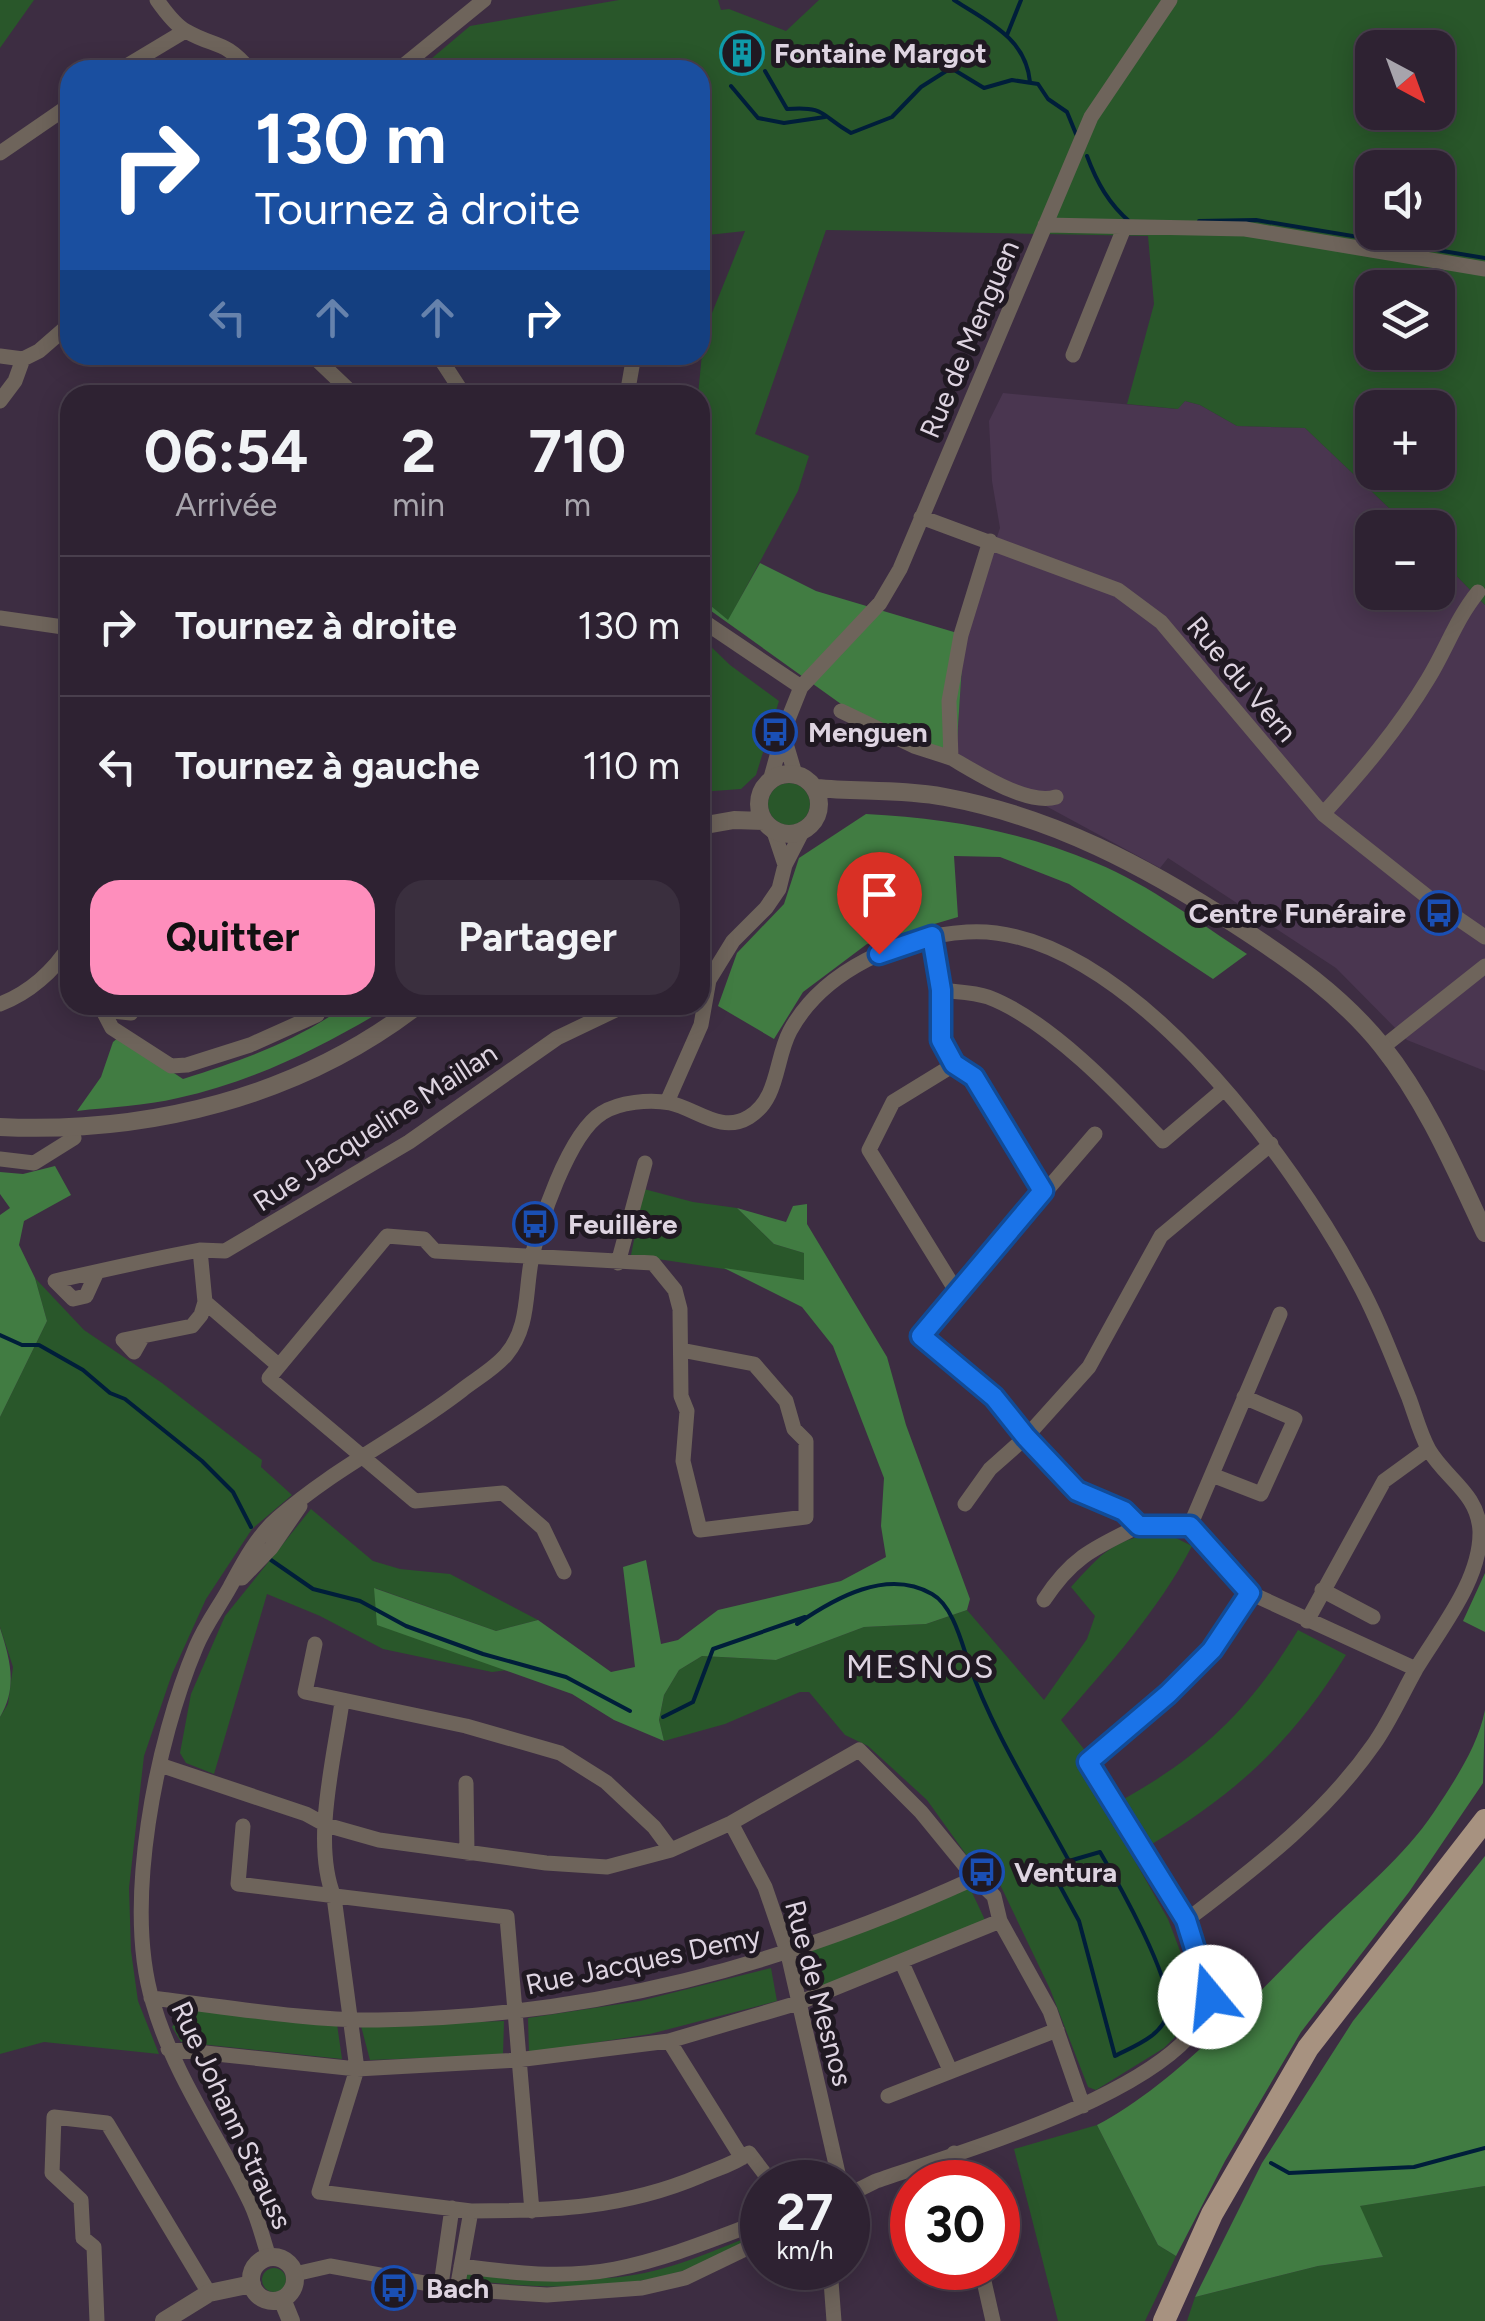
<!DOCTYPE html>
<html lang="fr">
<head>
<meta charset="utf-8">
<style>
  body { margin:0; font-family:Figtree,sans-serif; background:#3a2f3e; color:#f1f3f6; height:100vh; display:flex; flex-direction:column; font-size:38px; white-space:nowrap }
  * { box-sizing:border-box; margin:0 }
  p { font-size:32px; color:#a7a4ac }
  .icon { flex:none; width:55px; height:55px; fill:none; stroke:currentColor; stroke-width:2; stroke-linecap:round; stroke-linejoin:round }
  .map { position:relative; flex:1; overflow:hidden }
  .drawer { position:absolute; left:60px; top:385px; width:650px; height:630px; display:flex; flex-direction:column; background:#2e2232; border-radius:30px; box-shadow:0 5px 25px #0003,0 0 0 2px #493f4d }
  .drawer>* { flex:none }
  .guide { position:absolute; left:60px; top:60px; width:650px; height:305px; border-radius:30px; box-shadow:0 5px 25px #0003,0 0 0 2px #493f4d; background:#1a4fa0; color:#fff; overflow:hidden }
  .needle { width:65px; rotate:139deg }
  .tools { position:absolute; left:1355px; top:30px; display:grid; gap:20px }
  .tools a { display:grid; place-items:center; width:100px; height:100px; border-radius:20px; background:#2e2232; box-shadow:0 5px 25px #0003,0 0 0 2px #493f4d; font-size:50px }
  .speed { position:absolute; left:740px; top:2160px; display:flex; gap:20px; font-size:50px; font-weight:700; text-align:center }
  .speed>* { display:grid; place-content:center; width:130px; height:130px; border-radius:50%; background:#2e2232; box-shadow:0 5px 25px #0003,0 0 0 2px #493f4d; line-height:1 }
  .speed small { font-size:25px; font-weight:400 }
  .speed .limit { border:15px solid #d22; background:#fff; color:#111 }
  .pin { position:absolute; display:grid; place-items:center; width:85px; height:85px; color:#fff; margin:-102px -42px; border-radius:50% 50% 50% 0; rotate:-45deg; box-shadow:0 0 10px #0007 }
  .pin .icon { rotate:45deg }
  .me { position:absolute; width:110px; margin:-55px; rotate:343deg; stroke-linejoin:round; filter:drop-shadow(0 0 8px #0008) }
  .turn { display:flex; align-items:center; gap:35px; height:210px; padding:0 30px; font-size:45px }
  .turn .icon { width:130px; height:130px; stroke-width:2.5 }
  .turn b { display:block; font-size:70px; line-height:85px }
  .lanes { display:flex; align-items:center; height:95px; padding:0 30px; background:#0003; justify-content:center; gap:50px; direction:ltr }
  .lanes .off { opacity:.35 }
  .eta { display:flex; justify-content:space-evenly; align-items:center; height:170px; text-align:center }
  .eta b { font-size:60px; font-weight:700; line-height:70px }
  .button { display:flex; gap:20px; margin-top:auto; padding:20px 30px }
  .button a { flex:1; height:115px; border-radius:30px; background:#fe8ebc; color:#111; font-size:40px; font-weight:700; line-height:115px; text-align:center }
  .button a+a { background:#3a2f3e; color:#f1f3f6 }
  ul { padding:0; list-style:none }
  li { display:flex; align-items:center; gap:30px; height:140px; padding:0 30px; border-top:2px solid #493f4d }
  li div { flex:1 }
  li b { display:block; font-size:38px }
  li em { font-style:normal }
  .map>svg:first-child { display:block }
  .built { fill:#4a3650 }
  .green { fill:#29572a; fill-rule:evenodd }
  .forest { fill:#417c42 }
  .lines { fill:none; stroke-linecap:round; stroke-linejoin:round }
  .stream { stroke:#001e3a; stroke-width:4 }
  .minor { stroke:#6e645b; stroke-width:15 }
  .tertiary { stroke:#6e645b; stroke-width:18 }
  .primary { stroke:#a79280; stroke-width:22 }
  .route-casing { stroke:#114b97; stroke-width:25 }
  .route { stroke:#1a73e8; stroke-width:18 }
  .labels { text-anchor:middle; stroke-width:10; stroke-linejoin:round; paint-order:stroke }
  .poi-label { font-size:28px; font-weight:bold; fill:#ded4e1; stroke:#201922; text-anchor:start }
  .street-label { font-size:28px; fill:#ded4e1; stroke:#201922 }
  .quarter-label { font-size:32px; letter-spacing:2.5px; fill:#ded4e1; stroke:#201922 }
</style>
</head>
<body>
<div class="map">
<svg width="1485" height="2321" viewBox="0 0 1485 2321">
  <rect width="100%" height="100%" fill="#3d2d42"/>
  <path class="built" d="M1003,393L1177,409L1185,401L1200,405L1237,426L1305,428L1409,527L1372,528V592H1438V557L1485,605V1071L1407,1040L1336,968L1168,858L1160,868L956,757L964,635L1000,528L992,481L989,421Z"/>
  <path class="green" d="M0,0H34L0,48Z
    M619,0H718L721,10L729,9L786,31L819,0H1485V605L1438,557V528L1409,527L1305,428L1237,426L1200,405L1185,401L1178,409L1127,404L1154,304L1148,236L826,230L755,434L809,456L798,491L728,621L700,597L698,395L704,333L745,231L708,235L700,231V70H418L470,26ZM1372,48H1438V112H1372ZM1372,168H1438V232H1372ZM1372,288H1438V352H1372ZM1372,408H1438V472H1372Z
    M700,636L730,665L779,701L756,775L741,789L700,792Z
    M768 804a21 21 0 1 1 42 0a21 21 0 1 1-42 0Z
    M644,1189L693,1202L737,1208L774,1244L804,1253V1281L631,1255Z
    M35,1278L84,1330L162,1383L262,1460L261,1467L292,1495L252,1529L206,1599L172,1674L144,1756L129,1888L131,1951L138,2001L159,2054L44,2042L0,2054V1717L8,1704L13,1667L0,1627V1417L47,1321Z
    M311,1509L373,1561L400,1569L450,1574L538,1620L496,1631L375,1588L462,1653L508,1670L492,1672L383,1649L320,1616L267,1594L214,1774L186,1763L180,1753L191,1694L225,1616Z
    M1164,1532L1192,1546C1158,1611 1109,1665 1061,1720L1087,1753L1078,1761L1168,1919L1194,1988L1184,2028L1164,2048L1096,2090L1088,2087L1050,1989L995,1874L975,1867L927,1800L868,1746L845,1735L809,1692H800L725,1724L664,1741L659,1720L664,1695L679,1670L702,1656L776,1660L864,1627L926,1624L967,1610L1044,1700L1087,1639L1095,1616L1071,1587C1104,1551 1113,1539 1164,1532Z
    M1298,1630L1346,1655C1292,1742 1238,1792 1152,1844L1122,1800C1203,1755 1250,1709 1298,1630Z
    M969,1886L985,1920L823,1986L810,1951Z
    M771,1968L777,2001L650,2034L529,2053L528,2018L640,2001Z
    M184,2009L337,2024L342,2059L181,2042L172,2027Z
    M504,2021L503,2055L370,2060L361,2026Z
    M1097,2125L1158,2245L1176,2256L1145,2321H1058L1014,2149Z
    M1485,2186V2321H1187L1195,2297L1318,2266L1383,2257L1359,2206Z
    M756,2234L754,2238C736,2247 718,2258 699,2265C625,2294 540,2288 462,2280L465,2273C511,2274 559,2280 606,2278C658,2276 708,2253 756,2234Z
    M262 2280a12 12 0 1 1 24 0a12 12 0 1 1-24 0Z"/>
  <path class="forest" d="M760,563L816,591L964,635L956,757L841,704L700,603V597L728,620Z
    M866,814C947,818 1020,831 1096,863C1150,885 1199,923 1247,954L1213,979L1069,884L1000,857L954,856L958,917L867,944L803,992L774,1039L718,1006L737,953L784,904L799,858Z
    M347,1005H392C324,1046 256,1081 178,1098C145,1106 110,1107 77,1111L101,1077L113,1042L119,1037L183,1079C247,1058 291,1044 347,1005Z
    M55,1166L71,1195L24,1221L19,1245L35,1278L47,1321L0,1417V1215L10,1208L0,1194V1172L23,1174Z
    M807,1204V1224L887,1357L906,1425L970,1599L967,1610L926,1624L864,1627L776,1660L702,1656L679,1670L664,1695L659,1720L664,1741L614,1720L572,1694L377,1625L374,1588L496,1631L538,1620L611,1672L635,1667L623,1567L646,1560L661,1644L678,1640L718,1610L841,1581L886,1557L881,1526L884,1478L833,1346L802,1307L724,1268L804,1280V1253L774,1244L737,1208L786,1222L793,1206Z
    M1485,1573V1632L1463,1621Z
    M0,1628C10,1659 18,1687 0,1717Z
    M1485,1710L1483,1783L1409,1892L1301,2032L1225,2161L1176,2256L1158,2245L1097,2125C1176,2084 1258,1992 1322,1929C1360,1892 1404,1857 1434,1812C1454,1782 1478,1746 1485,1710Z
    M1485,1856V2186L1360,2206L1383,2257L1318,2266L1195,2297L1262,2163L1353,2021Z"/>
  <g class="lines">
    <path class="stream" d="M954,0C988,22 1026,38 1030,82
      M1007,35L1021,0
      M765,71L787,109C826,106 820,115 851,133L892,117L921,87L951,68L984,88L1012,80L1038,84L1048,99L1067,112L1076,134
      M731,86L758,118L784,123L825,117
      M1087,156C1097,183 1109,204 1130,222
      M1199,221L1256,220L1485,258
      M0,1335L22,1345H39L83,1370L110,1393L125,1399L202,1461L233,1492L251,1527
      M271,1560L313,1589L360,1601L406,1626L483,1654L566,1677L630,1711
      M663,1717L693,1702L713,1649L805,1617L797,1624C835,1598 887,1568 932,1594C952,1605 961,1640 968,1661C992,1731 1034,1796 1069,1861
      M1100,1852C1117,1881 1174,1981 1168,2012C1163,2036 1134,2046 1115,2056L1079,1921L1054,1875L1069,1861Z
      M1271,2163L1289,2173L1414,2167L1485,2148"/>
    <path class="minor" d="M157,0C164,10 175,25 186,31C215,48 224,39 250,70
      M120,70L185,31
      M398,70L484,0
      M0,153L70,105
      M1045,225L1245,229L1485,269
      M312,355L354,395
      M438,355L464,395
      M1073,355L1124,228
      M0,356L23,359
      M627,395L634,355
      M0,401L15,381L23,359L39,351L70,324
      M921,517L1118,590L1161,622L1323,814L1434,902L1485,937
      M990,541L961,635L949,701L951,758C976,772 1027,806 1056,797
      M0,618L70,628
      M700,619L801,687
      M841,711L914,746L951,758
      M784,737L795,774
      M770,781L785,727L801,687L880,603L900,569L1091,117L1170,0
      M1323,814C1362,771 1398,729 1428,679C1446,650 1456,619 1478,592
      M773,829L785,865
      M932,936L941,990V1040L955,1064L974,1077L1043,1191
      M941,990C956,992 974,992 988,997C1049,1020 1119,1094 1163,1141L1223,1090
      M0,1004C29,993 54,971 70,945
      M100,1005L112,1028L171,1066L187,1065L250,1045L317,1015
      M103,1010L131,1013L136,1005
      M1383,1047L1485,966
      M955,1064L893,1102L869,1150L958,1294
      M667,1102L701,1025L709,980L733,941L766,908L779,889L785,865L803,830
      M1095,1134L921,1336L994,1397L1026,1437L1077,1491L1124,1511L1139,1526H1190L1250,1593L1416,1669C1402,1694 1390,1721 1374,1744C1323,1817 1256,1867 1187,1920
      M0,1159L34,1163L74,1138
      M618,1263L645,1163
      M97,1272L86,1296L73,1299L55,1281C103,1270 152,1259 200,1250
      M143,1336L134,1352L123,1340L192,1326L201,1315L205,1302
      M278,1365L205,1302L200,1250L225,1251L409,1142L557,1038L626,1005
      M1212,1475L1261,1494L1295,1419L1244,1397
      M965,1504L990,1469L1026,1437L1089,1367L1161,1236L1271,1144
      M1190,1526L1280,1314
      M564,1572L543,1528L503,1493L415,1501L269,1378L387,1236L424,1239L435,1251L653,1263L675,1290L680,1309L681,1396L687,1411L683,1461L700,1530L806,1517V1441L794,1429L786,1401L754,1364L681,1350
      M242,1578L271,1548L300,1506
      M1322,1590L1373,1617
      M1044,1600C1072,1557 1094,1548 1139,1526
      M1307,1621L1384,1481L1428,1449
      M315,1644L305,1692L466,1726L560,1753L606,1782L654,1827L671,1850
      M342,1702C334,1759 312,1843 334,1897L357,2069L319,2192L471,2211
      M160,1765L306,1814L326,1825L379,1840L546,1863L607,1867L671,1850L731,1823L859,1750L921,1812L975,1878L994,1896L1000,1921L1050,2011L1083,2106
      M466,1783L467,1853
      M731,1823L765,1887L788,1954L840,2182
      M243,1826L238,1884L507,1917L532,2211
      M902,1963L950,2070
      M151,1998C222,2006 307,2021 378,2020C591,2017 782,1966 975,1878
      M669,2041L742,2158
      M168,2049L357,2069L517,2060L669,2041L798,2003L1000,1921
      M888,2096L1057,2030
      M954,2153L961,2182
      M848,2195L876,2181C952,2154 1197,2086 1210,1997L1187,1920L1088,1762L1168,1693L1212,1650L1250,1593
      M269,2257C263,2240 259,2221 251,2204C219,2137 174,2076 153,2003C123,1904 156,1742 196,1647C205,1625 219,1607 230,1587C243,1563 257,1536 278,1518C334,1468 403,1436 462,1390C476,1379 494,1369 506,1355C529,1328 525,1295 531,1262C538,1225 569,1133 602,1113C619,1102 650,1099 670,1103C697,1109 721,1134 749,1117C779,1099 775,1059 790,1031C823,970 901,936 967,932C1121,922 1294,1161 1358,1282C1378,1318 1393,1359 1409,1398C1415,1414 1420,1434 1429,1450C1446,1479 1478,1493 1480,1531C1481,1580 1440,1629 1416,1669
      M461,2266C512,2273 564,2279 615,2269C666,2259 714,2239 762,2221
      M830,2268L834,2321
      M981,2268L993,2321
      M295,2274L330,2266L457,2289L547,2295L642,2288L685,2278L762,2241
      M441,2285L452,2208
      M457,2289L471,2211C551,2211 625,2208 700,2176C716,2169 735,2164 749,2153L771,2182
      M97,2321L94,2247L83,2238L81,2200L52,2173L54,2117L107,2123L209,2293"/>
    <path class="tertiary" d="M759 804a30 30 0 1 1 60 0a30 30 0 1 1-60 0Z
      M816,788C858,792 903,789 945,797C1053,817 1145,866 1236,925C1290,960 1341,995 1382,1046C1426,1101 1455,1169 1485,1233
      M700,826L734,820L764,821
      M0,1127C149,1134 299,1097 418,1005
      M251 2279a22 22 0 1 1 44 0a22 22 0 1 1-44 0Z
      M282,2299L291,2321
      M164,2321L209,2293L252,2284"/>
    <path class="primary" d="M1164,2321L1212,2214L1308,2048L1485,1820"/>
  </g>
  <g class="lines">
    <g class="route-casing">
      <path id="route" d="M879,954L932,936L941,990V1040L954,1064L974,1077L1043,1191L921,1336L994,1397L1026,1437L1077,1491L1124,1511L1139,1526H1190L1250,1593L1212,1650L1168,1694L1088,1762L1186,1920L1210,1997"/>
    </g>
    <use href="#route" class="route"/>
  </g>
  <defs>
    <g id="building-ring" transform="scale(2.25)"><circle r="9.5" fill="#201922" stroke="#0f9aa8" stroke-width="1.5"/><path d="M-4-6H4V6H1V3H-1V6H-4ZM-2.5-4.3h1.7v1.8h-1.7ZM.8-4.3h1.7v1.8H.8ZM-2.5-1h1.7V.8h-1.7ZM.8-1h1.7V.8H.8Z" fill="#0f9aa8"/></g>
    <g id="bus-ring" transform="scale(2.25)"><circle r="9.5" fill="#201922" stroke="#1a4fb4" stroke-width="1.5"/><path d="M-5-6H5V4H4V6H2V4H-2V6H-4V4H-5ZM-3.5-4V0h7V-4ZM-3.5 1.2v1.5H-2V1.2ZM2 1.2v1.5H3.5V1.2Z" fill="#1a4fb4"/></g>
  </defs>
  <g fill-rule="evenodd">
    <use href="#building-ring" x="742" y="53"/>
    <use href="#bus-ring" x="775" y="732"/>
    <use href="#bus-ring" x="1439" y="913"/>
    <use href="#bus-ring" x="535" y="1224"/>
    <use href="#bus-ring" x="982" y="1872"/>
    <use href="#bus-ring" x="394" y="2288"/>
  </g>
  <g class="labels">
    <g class="poi-label">
      <text x="774" y="63">Fontaine Margot</text>
      <text x="808" y="742">Menguen</text>
      <text x="1406" y="923" text-anchor="end">Centre Funéraire</text>
      <text x="568" y="1234">Feuillère</text>
      <text x="1014" y="1882">Ventura</text>
      <text x="426" y="2298">Bach</text>
    </g>
    <g class="street-label">
      <text transform="translate(969 339) rotate(-67)" y="10">Rue de Menguen</text>
      <text transform="translate(1242 679) rotate(50)" y="10">Rue du Vern</text>
      <text transform="translate(375 1127) rotate(-33)" y="10">Rue Jacqueline Maillan</text>
      <text transform="translate(643 1960) rotate(-12)" y="10">Rue Jacques Demy</text>
      <text transform="translate(819 1993) rotate(75)" y="10">Rue de Mesnos</text>
      <text transform="translate(232 2115) rotate(65)" y="10">Rue Johann Strauss</text>
    </g>
    <g class="quarter-label">
      <text x="921" y="1678">MESNOS</text>
    </g>
  </g>
</svg>
<div class="tools">
<a><svg class="needle" viewBox="-14 -14 28 28"><path d="M0-13l5 13h-10z" fill="#e53935"/><path d="M0 13l5-13h-10z" fill="#a7a4ac"/></svg></a>
<a><svg class="icon" aria-label="sound" viewBox="0 0 24 24"><path d="M4 9h4l5-4v14l-5-4H4zM17 9q2 3 0 6"/></svg></a>
<a><svg class="icon" aria-label="layers" viewBox="0 0 24 24"><path d="M12 4l9 5-9 5-9-5zM3 14l9 5 9-5"/></svg></a>
<a>+</a>
<a>−</a>
</div>
<div class="speed"><div>27<small>km/h</small></div><div class="limit">30</div></div>
<div class="pin" style="left:879px;top:954px;background:#d93025"><svg class="icon" aria-label="arrive" viewBox="0 0 24 24"><path d="M6 21V4h12l-3 4 3 4H6"/></svg></div>
<svg class="me" style="left:1210px;top:1997px" viewBox="-20 -20 40 40"><circle r="19" fill="#fff"/><path d="M0-13L10 11 0 6-10 11z" fill="#1a73e8"/></svg>
<div class="guide">
<div class="turn"><svg class="icon" aria-label="right" viewBox="0 0 24 24"><path d="M7 20v-9h11M14 6l5 5-5 5"/></svg><div><b>130 m</b>Tournez à droite</div></div>
<div class="lanes"><svg class="icon off" aria-label="left" viewBox="0 0 24 24"><path d="M17 20v-9H6M10 6l-5 5 5 5"/></svg><svg class="icon off" aria-label="ahead" viewBox="0 0 24 24"><path d="M12 20V5M6 11l6-6 6 6"/></svg><svg class="icon off" aria-label="ahead" viewBox="0 0 24 24"><path d="M12 20V5M6 11l6-6 6 6"/></svg><svg class="icon" aria-label="right" viewBox="0 0 24 24"><path d="M7 20v-9h11M14 6l5 5-5 5"/></svg></div>
</div>
<section class="drawer">
<div class="eta">
<div><b>06:54</b><p>Arrivée</p></div>
<div><b>2</b><p>min</p></div>
<div><b>710</b><p>m</p></div>
</div>
<ul>
<li><svg class="icon" aria-label="right" viewBox="0 0 24 24"><path d="M7 20v-9h11M14 6l5 5-5 5"/></svg><div><b>Tournez à droite</b></div><em>130 m</em></li>
<li><svg class="icon" aria-label="left" viewBox="0 0 24 24"><path d="M17 20v-9H6M10 6l-5 5 5 5"/></svg><div><b>Tournez à gauche</b></div><em>110 m</em></li>
</ul>
<div class="button"><a>Quitter</a><a>Partager</a></div>
</section>
</div>
</body>
</html>
